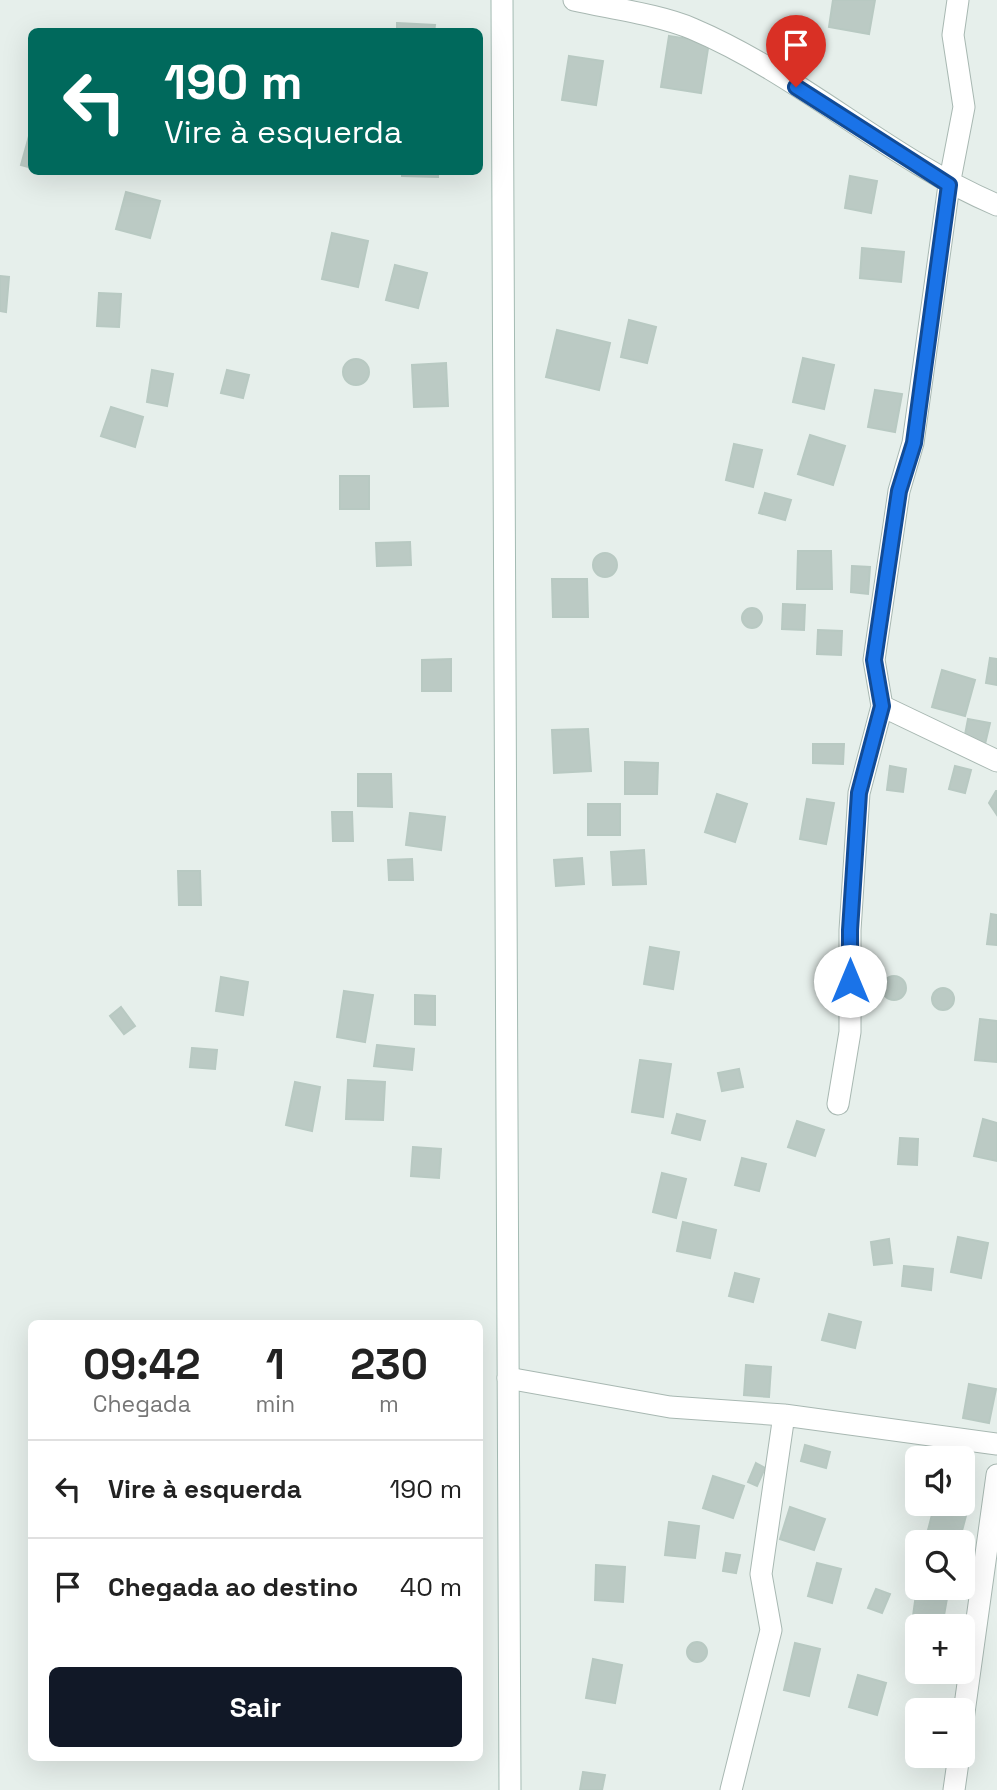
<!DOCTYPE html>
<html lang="pt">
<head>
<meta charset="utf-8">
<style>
  body { margin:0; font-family:"Space Grotesk",sans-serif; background:#f6f6f6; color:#222; height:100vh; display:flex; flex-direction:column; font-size:26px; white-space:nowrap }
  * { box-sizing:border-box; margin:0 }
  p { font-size:23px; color:#767676 }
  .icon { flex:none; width:38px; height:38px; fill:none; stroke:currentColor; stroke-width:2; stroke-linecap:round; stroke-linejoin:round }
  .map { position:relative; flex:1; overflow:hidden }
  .drawer { position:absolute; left:28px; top:1320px; width:455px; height:441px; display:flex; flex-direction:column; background:#fff; border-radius:10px; box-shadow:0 7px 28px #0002 }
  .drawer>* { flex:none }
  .hud { position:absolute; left:28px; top:28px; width:455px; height:147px; border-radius:10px; box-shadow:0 7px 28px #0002; background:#00695c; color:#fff; overflow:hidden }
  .fabs { position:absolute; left:905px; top:1446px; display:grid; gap:14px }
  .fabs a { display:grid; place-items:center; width:70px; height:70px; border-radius:10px; background:#fff; box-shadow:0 7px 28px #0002; font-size:35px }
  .pin { position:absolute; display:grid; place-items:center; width:60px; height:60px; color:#fff; margin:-72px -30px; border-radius:50% 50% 50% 0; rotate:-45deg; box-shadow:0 0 7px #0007 }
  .pin .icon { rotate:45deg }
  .me { position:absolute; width:77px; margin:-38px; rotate:0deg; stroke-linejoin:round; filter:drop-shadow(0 0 5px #0008) }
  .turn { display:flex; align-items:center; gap:24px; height:147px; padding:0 21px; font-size:32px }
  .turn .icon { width:91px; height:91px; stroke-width:2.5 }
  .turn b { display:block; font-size:49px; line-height:60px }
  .eta { display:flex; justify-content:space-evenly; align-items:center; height:119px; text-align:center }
  .eta b { font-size:42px; font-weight:600; line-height:49px }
  .cta { display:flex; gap:14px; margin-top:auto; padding:14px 21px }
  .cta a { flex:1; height:80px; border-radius:10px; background:#111827; color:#fff; font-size:28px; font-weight:600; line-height:80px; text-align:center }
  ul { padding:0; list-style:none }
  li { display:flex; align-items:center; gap:21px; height:98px; padding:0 21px; border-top:2px solid #e0e0e0 }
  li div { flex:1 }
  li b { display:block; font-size:26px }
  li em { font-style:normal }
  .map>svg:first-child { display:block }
  .building { fill:#bbcac4; stroke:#b8c9c2; stroke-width:2 }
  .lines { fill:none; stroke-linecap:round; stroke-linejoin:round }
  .minor-casing { stroke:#a8b8b2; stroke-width:23 }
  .secondary-casing { stroke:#a4bbb3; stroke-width:23 }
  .minor { stroke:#fff; stroke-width:21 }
  .secondary { stroke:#fff; stroke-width:21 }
  .route-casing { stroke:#114b97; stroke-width:18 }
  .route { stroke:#1a73e8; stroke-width:12 }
</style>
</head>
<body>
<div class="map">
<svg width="997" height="1790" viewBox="0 0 997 1790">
  <rect width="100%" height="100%" fill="#e6efeb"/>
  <path class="building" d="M833,0H875L869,34L829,27Z
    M397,23L435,25L434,32H397Z
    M669,36L709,42L701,93L661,87Z
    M569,56L603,61L596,105L562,100Z
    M31,129L32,130V168L21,165Z
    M402,172H438V177L402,176Z
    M850,176L877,181L871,213L845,208Z
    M126,192L160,201L150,238L116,229Z
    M332,233L368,241L358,287L322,279Z
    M862,248L904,252L901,282L860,278Z
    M395,265L427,273L418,308L386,300Z
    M0,276L9,277L6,312L0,311Z
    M99,293L121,294L119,327L97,326Z
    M629,320L656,327L647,363L621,357Z
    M557,330L610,343L599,390L546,377Z
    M803,358L834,365L824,409L793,402Z
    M343 372a13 13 0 1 1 26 0a13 13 0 1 1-26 0Z
    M446,363L448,406L414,407L412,365Z
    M152,370L173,374L167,406L147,402Z
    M227,370L249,375L243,398L221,393Z
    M875,390L902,394L895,432L868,427Z
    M111,407L143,417L135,447L101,436Z
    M810,435L845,446L833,485L798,474Z
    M734,444L762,450L753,487L726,480Z
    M340,476H369V509H340Z
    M765,493L791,500L785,520L759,513Z
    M410,542L411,565L377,566L376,543Z
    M798,551H831L832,589H797Z
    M593 565a12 12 0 1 1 24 0a12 12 0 1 1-24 0Z
    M852,566L870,567L868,594L851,592Z
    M552,579H587L588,617H553Z
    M783,604L805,605L804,630L782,629Z
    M742 618a10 10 0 1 1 20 0a10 10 0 1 1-20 0Z
    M818,630L842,631L841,655L817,654Z
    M990,658L997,659V685L986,683Z
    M451,659V691H422V660Z
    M942,670L975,680L965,716L932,707Z
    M968,719L990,723L985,744L964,740Z
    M588,729L591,771L554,773L552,730Z
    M813,744H844L843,764L813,763Z
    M625,762L658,763L657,794H625Z
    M890,766L906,769L903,792L887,790Z
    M955,766L971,770L965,793L949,789Z
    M358,774H391L392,807L358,806Z
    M996,791H997V815L989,803Z
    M717,794L747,804L735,842L705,832Z
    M807,799L834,803L826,844L800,839Z
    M588,804H620V835H588Z
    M332,812H352L353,841H333Z
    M410,813L445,817L441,850L406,845Z
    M644,850L646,884L613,885L611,852Z
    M582,858L584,884L556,886L554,860Z
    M412,859L413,880H389L388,860Z
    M178,871H200L201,905H179Z
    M991,914L997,915V945L987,944Z
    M650,947L679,952L673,989L644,984Z
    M882 988a12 12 0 1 1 24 0a12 12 0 1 1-24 0Z
    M221,977L248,982L243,1015L216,1011Z
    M932 999a11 11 0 1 1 22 0a11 11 0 1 1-22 0Z
    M344,991L373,995L365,1042L337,1037Z
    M415,995L435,996V1025L415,1024Z
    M121,1007L135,1026L124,1034L110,1016Z
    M980,1019L997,1021V1062L975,1060Z
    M377,1045L414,1049L412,1070L374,1066Z
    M192,1048L217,1050L215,1069L190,1067Z
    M640,1060L671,1064L663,1117L632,1112Z
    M739,1069L743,1087L722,1091L718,1073Z
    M348,1080L385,1082L383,1120L346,1119Z
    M295,1082L320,1087L312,1131L286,1125Z
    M677,1114L705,1121L700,1140L672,1133Z
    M983,1119L997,1123V1161L974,1156Z
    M797,1121L824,1130L815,1156L788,1147Z
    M900,1138L918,1139L917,1165L898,1164Z
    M413,1147L441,1149L439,1178L411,1176Z
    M742,1158L766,1164L759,1191L735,1185Z
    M662,1173L686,1179L676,1218L653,1212Z
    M683,1222L716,1230L710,1258L677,1251Z
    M958,1237L988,1243L981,1278L951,1272Z
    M889,1239L892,1263L874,1265L871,1242Z
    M904,1266L933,1269L931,1290L902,1286Z
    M735,1273L759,1279L753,1302L729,1296Z
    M829,1314L861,1322L855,1348L822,1340Z
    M746,1365L771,1367L769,1397L744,1395Z
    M969,1384L996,1389L989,1423L963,1418Z
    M805,1445L830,1452L826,1468L801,1461Z
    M756,1463L765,1468L757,1486L748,1482Z
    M713,1476L744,1486L733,1518L703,1508Z
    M935,1503L967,1512L959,1542L926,1538Z
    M790,1507L825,1519L814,1550L780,1539Z
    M669,1522L699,1526L695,1558L665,1555Z
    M726,1553L740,1555L736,1573L723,1571Z
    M817,1563L841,1569L832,1603L808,1596Z
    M596,1565L625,1567L623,1602L595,1600Z
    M917,1587H949L943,1621L913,1616Z
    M876,1589L890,1594L882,1613L868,1608Z
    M687 1652a10 10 0 1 1 20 0a10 10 0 1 1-20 0Z
    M795,1643L820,1649L809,1696L784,1690Z
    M593,1659L622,1665L615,1703L586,1698Z
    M858,1675L886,1683L877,1715L849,1707Z
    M583,1772L605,1775L602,1790H580Z"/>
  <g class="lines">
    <g class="minor-casing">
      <path id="minor" d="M574,0C609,8 661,15 693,29C801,75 889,159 997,205
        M882,706L997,761
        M838,1104L850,1032V930L859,793L882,706L874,660L899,491L913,443L949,185L964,107L953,35L958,0
        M508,1378L670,1407L784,1415L997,1444
        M962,1727L997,1475
        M731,1790L771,1630L761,1574L784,1415
        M954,1790L959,1755"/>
    </g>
    <g class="secondary-casing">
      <path id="secondary" d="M502,0L510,1790"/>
    </g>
    <use href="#minor" class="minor"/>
    <use href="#secondary" class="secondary"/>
  </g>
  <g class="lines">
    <g class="route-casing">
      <path id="route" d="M796,87L949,185L918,413L914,443L899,491L874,660L882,706L859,793L850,930V981"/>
    </g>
    <use href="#route" class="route"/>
  </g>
</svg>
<div class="fabs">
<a><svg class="icon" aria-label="sound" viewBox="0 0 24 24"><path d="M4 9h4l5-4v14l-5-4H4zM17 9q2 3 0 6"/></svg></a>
<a><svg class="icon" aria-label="search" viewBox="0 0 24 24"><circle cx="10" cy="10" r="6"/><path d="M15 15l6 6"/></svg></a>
<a>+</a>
<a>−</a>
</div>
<div class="pin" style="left:796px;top:87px;background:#d93025"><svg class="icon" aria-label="arrive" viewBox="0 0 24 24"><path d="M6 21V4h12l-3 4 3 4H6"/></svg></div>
<svg class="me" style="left:850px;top:981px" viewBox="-20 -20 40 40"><circle r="19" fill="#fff"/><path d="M0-13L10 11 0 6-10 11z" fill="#1a73e8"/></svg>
<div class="hud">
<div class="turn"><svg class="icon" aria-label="left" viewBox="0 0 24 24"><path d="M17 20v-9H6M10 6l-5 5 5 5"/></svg><div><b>190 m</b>Vire à esquerda</div></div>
</div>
<section class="drawer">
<div class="eta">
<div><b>09:42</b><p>Chegada</p></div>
<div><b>1</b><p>min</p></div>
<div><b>230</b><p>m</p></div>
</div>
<ul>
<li><svg class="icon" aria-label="left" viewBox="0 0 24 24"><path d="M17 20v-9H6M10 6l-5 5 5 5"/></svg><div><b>Vire à esquerda</b></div><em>190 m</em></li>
<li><svg class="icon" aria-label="arrive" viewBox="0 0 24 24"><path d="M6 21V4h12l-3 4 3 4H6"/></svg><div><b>Chegada ao destino</b></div><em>40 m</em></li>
</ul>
<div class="cta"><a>Sair</a></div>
</section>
</div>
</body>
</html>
